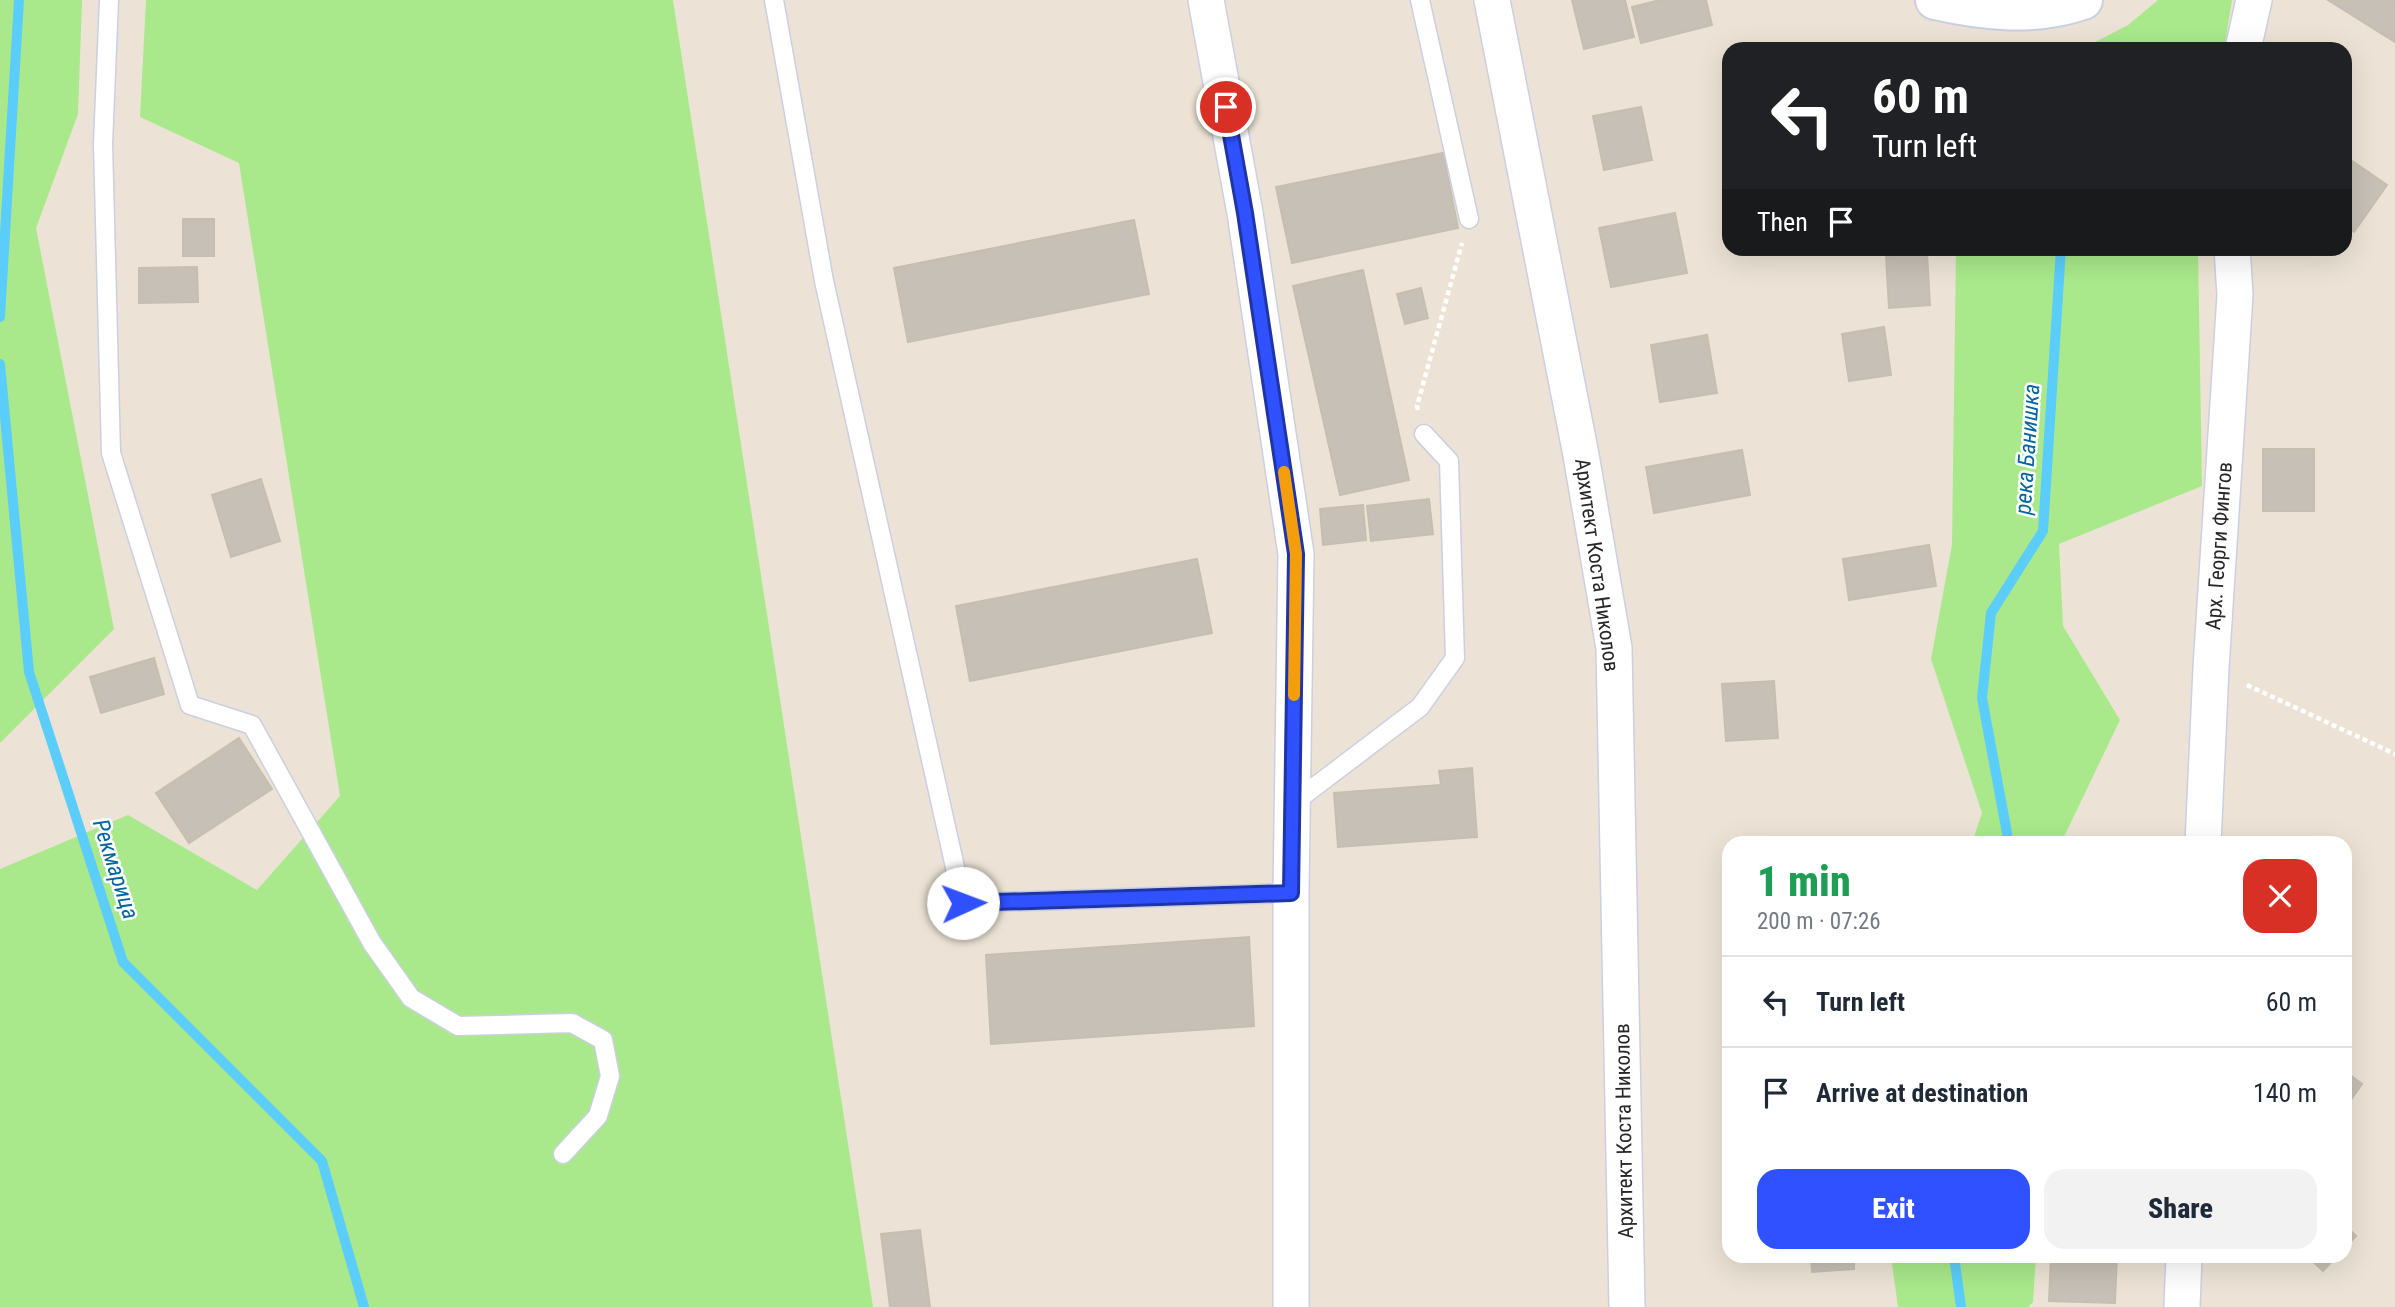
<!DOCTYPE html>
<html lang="en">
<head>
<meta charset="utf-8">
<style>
  body { margin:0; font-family:"Roboto Condensed",sans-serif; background:#f2f2f3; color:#1f2937; height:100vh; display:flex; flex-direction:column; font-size:26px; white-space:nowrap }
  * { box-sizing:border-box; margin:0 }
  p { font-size:23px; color:#747a83 }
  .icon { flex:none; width:38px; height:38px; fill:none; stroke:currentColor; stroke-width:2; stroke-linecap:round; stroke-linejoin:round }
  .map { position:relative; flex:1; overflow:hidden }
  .drawer { position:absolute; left:1722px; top:836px; width:630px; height:427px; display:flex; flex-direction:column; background:#fff; border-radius:21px; box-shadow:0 7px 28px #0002 }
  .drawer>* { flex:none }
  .top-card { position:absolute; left:1722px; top:42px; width:630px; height:214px; border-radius:21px; box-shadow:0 7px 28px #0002; background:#202124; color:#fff; overflow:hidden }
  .pin { position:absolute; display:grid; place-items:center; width:60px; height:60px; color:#fff; margin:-30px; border:4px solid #fff; border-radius:50%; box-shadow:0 2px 7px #0007 }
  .me { position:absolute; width:77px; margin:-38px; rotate:88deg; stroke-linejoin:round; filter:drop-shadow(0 0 5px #0008) }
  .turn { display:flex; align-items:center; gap:24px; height:147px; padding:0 35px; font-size:32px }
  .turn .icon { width:91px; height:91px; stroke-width:2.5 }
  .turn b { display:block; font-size:49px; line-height:60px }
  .then { display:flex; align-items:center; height:66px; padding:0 35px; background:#0003; gap:14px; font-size:26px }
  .round { display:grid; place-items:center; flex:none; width:74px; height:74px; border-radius:21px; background:#f2f2f3 }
  .head { display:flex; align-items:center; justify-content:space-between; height:119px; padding:0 35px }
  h1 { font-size:42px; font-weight:800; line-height:52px; color:#1e9e55 }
  .primary-button { display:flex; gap:14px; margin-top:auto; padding:14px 35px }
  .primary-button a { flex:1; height:80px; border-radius:21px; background:#2f51ff; color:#fff; font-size:28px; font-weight:800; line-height:80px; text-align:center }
  .primary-button a+a { background:#f2f2f3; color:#1f2937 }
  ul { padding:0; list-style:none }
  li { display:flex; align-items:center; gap:21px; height:91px; padding:0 35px; border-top:2px solid #e0e1e3 }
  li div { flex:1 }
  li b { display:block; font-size:26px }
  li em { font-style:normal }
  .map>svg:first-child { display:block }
  .green { fill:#a9e98b }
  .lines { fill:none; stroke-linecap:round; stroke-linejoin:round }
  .stream { stroke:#5bcdfb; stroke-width:10 }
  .building { fill:#c6c0b6; stroke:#c6bfb0; stroke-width:2 }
  .service-casing { stroke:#cbcfe2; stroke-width:21 }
  .minor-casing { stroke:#cbcfe2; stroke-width:38 }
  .tertiary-casing { stroke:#cbcfe2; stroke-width:42 }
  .path { stroke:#fff; stroke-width:4.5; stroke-dasharray:5 3.5; stroke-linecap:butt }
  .service { stroke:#fff; stroke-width:18 }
  .minor { stroke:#fff; stroke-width:35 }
  .tertiary { stroke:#fff; stroke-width:38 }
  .route-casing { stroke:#1f35a6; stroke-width:18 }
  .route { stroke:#2f51ff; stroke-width:12 }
  .slow { stroke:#f59e0b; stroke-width:12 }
  .labels { text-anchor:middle; stroke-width:5; stroke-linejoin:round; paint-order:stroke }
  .street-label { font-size:21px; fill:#272727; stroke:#fff }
  .water-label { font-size:23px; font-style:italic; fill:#0066a1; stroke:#fff }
</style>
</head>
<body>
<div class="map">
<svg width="2395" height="1307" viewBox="0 0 2395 1307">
  <rect width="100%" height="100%" fill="#ece3d6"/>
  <path class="green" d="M0,0H82L78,114L36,228L114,629L0,743Z
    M146,0H673L873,1307H0V869L128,815L257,890L340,796L239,163L140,117Z
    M2158,0H2232L2224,49H2082L2128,25Z
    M1956,249H2198L2202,486L2059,544L2063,626L2120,720L2061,843H1972L1982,813L1931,659L1952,545Z
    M1891,1257H2036L2033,1302L2028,1307H1898Z"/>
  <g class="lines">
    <path class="stream" d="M0,317L19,0
      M0,364L29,672L123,962L322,1161L364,1307
      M2009,844L1982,698L1991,613L2043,531L2061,248
      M1954,1256L1961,1307"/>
  </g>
  <path class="building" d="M1572,0H1625L1634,37L1584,49Z
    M1660,0H1706L1712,25L1641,43L1632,7Z
    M2328,0H2395V42Z
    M1798,47H1831V49H1798Z
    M1641,107L1652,160L1604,170L1593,116Z
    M1443,153L1458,228L1292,263L1276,187Z
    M2345,156L2387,185L2354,232L2345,226Z
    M1675,213L1687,273L1611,287L1599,228Z
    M183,219H214V256H183Z
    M1134,220L1149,294L908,342L894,268Z
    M1927,253L1930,305L1889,308L1886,256Z
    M197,267L198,302L139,303V268Z
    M1363,270L1409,480L1340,495L1293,286Z
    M1421,288L1428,318L1405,324L1397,294Z
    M1884,327L1891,375L1849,381L1842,334Z
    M1707,335L1717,393L1660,402L1651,345Z
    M2263,449H2314V511H2263Z
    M1742,450L1750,495L1654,513L1646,467Z
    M261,479L280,541L231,557L212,495Z
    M1429,499L1433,534L1371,541L1367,506Z
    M1363,505L1366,540L1323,545L1320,509Z
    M1929,545L1936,586L1849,600L1843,559Z
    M1197,559L1212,633L970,681L956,606Z
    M154,658L164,694L101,713L90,677Z
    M1774,681L1778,738L1726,741L1722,684Z
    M239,738L272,789L189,843L156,793Z
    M1472,768L1477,837L1338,847L1334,793L1441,785L1439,771Z
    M1249,937L1254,1026L991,1044L986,955Z
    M2345,1071L2362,1084L2350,1101L2345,1097Z
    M2345,1225L2356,1236L2345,1248Z
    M920,1230L930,1307H890L881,1234Z
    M1811,1256H1854V1269L1812,1272Z
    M2051,1256H2117L2115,1303L2049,1301Z
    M2307,1256H2337L2323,1271Z"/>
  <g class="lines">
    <g class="service-casing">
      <path id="service" d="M109,0L103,144L111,453L190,705L252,725L372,943L411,998L458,1026L572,1023L603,1040L610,1076L598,1116L563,1154
        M774,0L824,281L963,903L1291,893
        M1420,0L1469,219
        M1292,804L1420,707L1455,658L1449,461L1424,434"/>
    </g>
    <g class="minor-casing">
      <path id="minor" d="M1206,0L1245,213L1296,554L1291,893V1307
        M1492,0L1581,455L1614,648L1627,1307
        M2243,49L2254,0
        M2203,844L2211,668L2235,295L2232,248
        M2182,1307L2184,1256"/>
    </g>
    <g class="tertiary-casing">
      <path id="tertiary" d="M1935,0C1984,11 2034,17 2083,0"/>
    </g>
    <path class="path" d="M1418,410L1417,406L1462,243
      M2247,685L2395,754"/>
    <use href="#service" class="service"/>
    <use href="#minor" class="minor"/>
    <use href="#tertiary" class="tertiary"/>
  </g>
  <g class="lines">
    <g class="route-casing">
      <path id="route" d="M963,903L1291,893L1296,554L1245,213L1226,107"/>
    </g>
    <use href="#route" class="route"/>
    <path class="slow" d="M1284,472L1296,554L1294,695"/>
  </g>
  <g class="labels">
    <g class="street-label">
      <text transform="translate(2219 546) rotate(-86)" y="7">Арх. Георги Фингов</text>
      <text transform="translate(1597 565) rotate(82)" y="7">Архитект Коста Николов</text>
      <text transform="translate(1624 1131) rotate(-91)" y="7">Архитект Коста Николов</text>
    </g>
    <g class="water-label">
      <text transform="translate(2027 449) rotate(-86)" y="8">река Банишка</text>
      <text transform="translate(116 869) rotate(72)" y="8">Рекмарица</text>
    </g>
  </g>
</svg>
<div class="pin" style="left:1226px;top:107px;background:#d93025"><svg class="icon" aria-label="arrive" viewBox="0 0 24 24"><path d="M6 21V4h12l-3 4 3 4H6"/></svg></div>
<svg class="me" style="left:963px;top:903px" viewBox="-20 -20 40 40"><circle r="19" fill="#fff"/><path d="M0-13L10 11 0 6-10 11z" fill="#2f51ff"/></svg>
<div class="top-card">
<div class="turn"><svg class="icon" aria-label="left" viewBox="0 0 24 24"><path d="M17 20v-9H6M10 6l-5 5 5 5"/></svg><div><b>60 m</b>Turn left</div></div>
<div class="then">Then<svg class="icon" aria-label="arrive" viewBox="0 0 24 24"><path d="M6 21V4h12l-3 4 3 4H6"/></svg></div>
</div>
<section class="drawer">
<div class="head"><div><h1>1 min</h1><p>200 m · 07:26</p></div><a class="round" style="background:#d93025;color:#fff"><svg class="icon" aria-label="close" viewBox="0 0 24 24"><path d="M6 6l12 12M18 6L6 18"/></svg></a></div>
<ul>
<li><svg class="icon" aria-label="left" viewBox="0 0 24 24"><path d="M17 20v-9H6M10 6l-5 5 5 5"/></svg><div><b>Turn left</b></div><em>60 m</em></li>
<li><svg class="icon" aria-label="arrive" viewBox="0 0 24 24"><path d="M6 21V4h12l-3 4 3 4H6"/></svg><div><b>Arrive at destination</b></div><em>140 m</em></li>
</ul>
<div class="primary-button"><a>Exit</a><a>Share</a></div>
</section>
</div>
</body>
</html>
